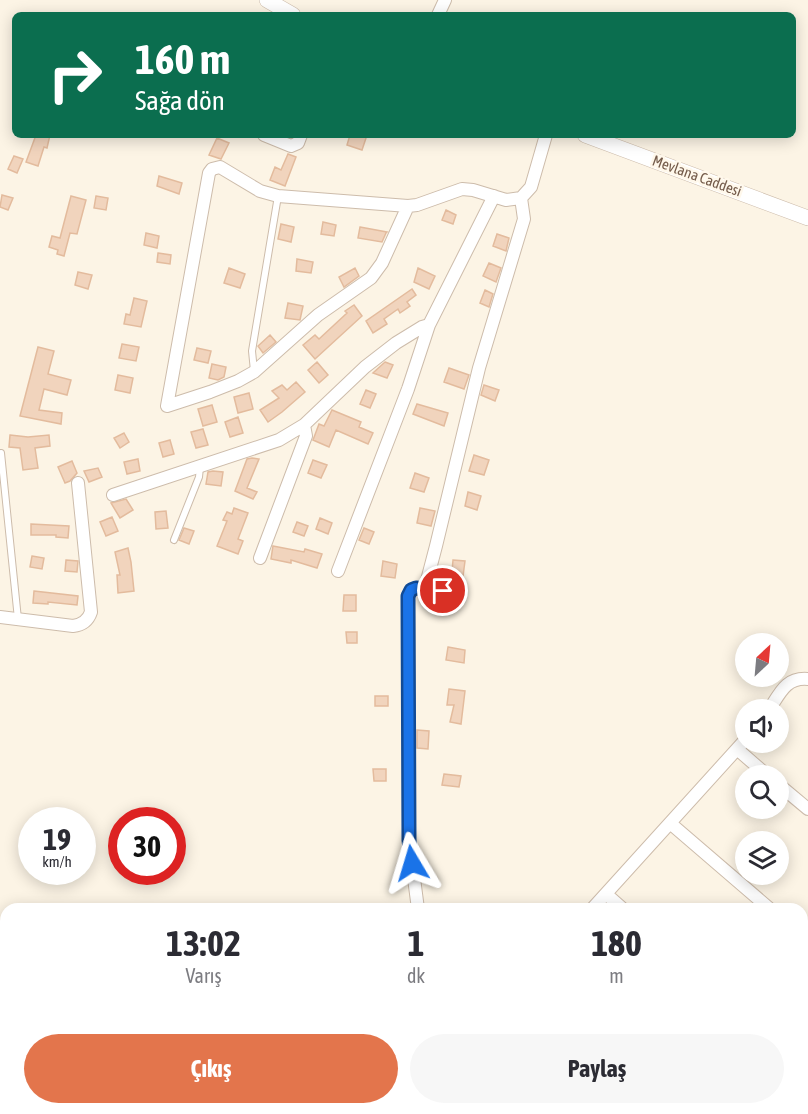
<!DOCTYPE html>
<html lang="tr">
<head>
<meta charset="utf-8">
<style>
  body { margin:0; font-family:"Asap Condensed",sans-serif; background:#f7f7f7; color:#2b2b33; height:100vh; display:flex; flex-direction:column; font-size:22px; white-space:nowrap }
  * { box-sizing:border-box; margin:0 }
  p { font-size:20px; color:#7c7c81 }
  .icon { flex:none; width:33px; height:33px; fill:none; stroke:currentColor; stroke-width:2; stroke-linecap:round; stroke-linejoin:round }
  .map { position:relative; flex:1; overflow:hidden }
  .side { position:absolute; left:0px; top:903px; width:808px; height:212px; display:flex; flex-direction:column; background:#fff; border-radius:18px 18px 0 0; box-shadow:0 3px 15px #0003 }
  .side>* { flex:none }
  .banner { position:absolute; left:12px; top:12px; width:784px; height:126px; border-radius:9px; box-shadow:0 3px 15px #0003; background:#0b6e4f; color:#fff; overflow:hidden }
  .needle { width:39px; rotate:26deg }
  .fabs { position:absolute; left:735px; top:633px; display:grid; gap:12px }
  .fabs a { display:grid; place-items:center; width:54px; height:54px; border-radius:50%; background:#fff; box-shadow:0 3px 15px #0003; font-size:30px }
  .speed { position:absolute; left:18px; top:807px; display:flex; gap:12px; font-size:30px; font-weight:700; text-align:center }
  .speed>* { display:grid; place-content:center; width:78px; height:78px; border-radius:50%; background:#fff; box-shadow:0 3px 15px #0003; line-height:1 }
  .speed small { font-size:15px; font-weight:400 }
  .speed .limit { border:9px solid #d22; background:#fff; color:#111 }
  .pin { position:absolute; display:grid; place-items:center; width:51px; height:51px; color:#fff; margin:-26px; border:3px solid #fff; border-radius:50%; box-shadow:0 2px 6px #0007 }
  .me { position:absolute; width:66px; margin:-33px; rotate:353deg; stroke-linejoin:round; filter:drop-shadow(0 0 4px #0008) }
  .turn { display:flex; align-items:center; gap:21px; height:126px; padding:0 24px; font-size:27px }
  .turn .icon { width:78px; height:78px; stroke-width:2.5 }
  .turn b { display:block; font-size:42px; line-height:51px }
  .eta { display:flex; justify-content:space-evenly; align-items:center; height:102px; text-align:center }
  .eta b { font-size:36px; font-weight:700; line-height:42px }
  .primary-button { display:flex; gap:12px; margin-top:auto; padding:12px 24px }
  .primary-button a { flex:1; height:69px; border-radius:36px; background:#e3754c; color:#fff; font-size:24px; font-weight:700; line-height:69px; text-align:center }
  .primary-button a+a { background:#f7f7f7; color:#2b2b33 }
  .map>svg:first-child { display:block }
  .building { fill:#f1d4bd; stroke:#e3bb9d; stroke-width:1.5 }
  .lines { fill:none; stroke-linecap:round; stroke-linejoin:round }
  .service-casing { stroke:#cdbcab; stroke-width:8 }
  .minor-casing { stroke:#cdbcab; stroke-width:14 }
  .tertiary-casing { stroke:#cdbcab; stroke-width:16 }
  .path { stroke:#d5b7a0; stroke-width:2; stroke-dasharray:1.5 4.5; stroke-linecap:butt }
  .service { stroke:#fff; stroke-width:6 }
  .minor { stroke:#fff; stroke-width:12 }
  .tertiary { stroke:#fff; stroke-width:15 }
  .route-casing { stroke:#114b97; stroke-width:15 }
  .route { stroke:#1a73e8; stroke-width:10 }
  .labels { text-anchor:middle; stroke-width:5; stroke-linejoin:round; paint-order:stroke }
  .street-label { font-size:15px; fill:#745b4a; stroke:#fff8eb }
</style>
</head>
<body>
<div class="map">
<svg width="808" height="1114" viewBox="0 0 808 1114">
  <rect width="100%" height="100%" fill="#fcf4e5"/>
  <path class="building" d="M36,135H50L47,148L44,147L38,166L26,162Z
    M350,135H367L362,150L347,145Z
    M217,138L229,143L221,159L209,155Z
    M288,154L296,157L285,186L270,180L275,167L281,170Z
    M14,156L23,159L17,173L8,169Z
    M159,176L182,183L179,194L157,186Z
    M2,195L13,198L8,210L0,207Z
    M71,196L86,200L77,234L70,233L64,256L57,254L58,250L49,247L52,236L60,238Z
    M96,196L108,198L106,210L94,208Z
    M446,210L456,215L453,224L442,220Z
    M323,222L336,225L334,236L321,234Z
    M281,224L294,227L291,242L278,239Z
    M360,227L387,232L386,233L382,242L358,238Z
    M146,233L159,236L157,248L144,245Z
    M497,234L509,238L506,251L493,246Z
    M158,253L171,255L170,264L157,262Z
    M297,259L313,262L311,273L296,271Z
    M489,263L501,268L496,282L483,276Z
    M229,268L245,274L240,288L224,283Z
    M355,268L359,276L344,287L339,277Z
    M418,268L435,276L429,289L414,282Z
    M78,272L92,275L88,289L75,285Z
    M412,289L416,295L407,302L410,306L400,313L398,309L384,319L387,324L373,333L366,321Z
    M485,290L493,294L489,307L480,303Z
    M134,298L147,301L141,327L124,324L126,314L130,315Z
    M288,303L303,306L300,320L285,318Z
    M354,305L362,316L315,359L303,345L315,335L319,339L347,313L345,311Z
    M270,335L276,342L263,353L258,346Z
    M122,344L139,347L136,361L119,358Z
    M38,347L54,351L48,374L71,380L67,395L44,389L39,410L62,413L61,424L20,416Z
    M197,348L211,351L208,363L194,360Z
    M317,362L328,375L319,383L308,370Z
    M385,362L393,365L387,378L373,373Z
    M212,364L226,367L224,377L218,380L209,378Z
    M449,368L469,375L464,389L444,382Z
    M118,375L133,378L130,393L115,390Z
    M296,382L305,392L282,412L268,422L260,410L279,398L272,391L282,385L287,390Z
    M484,385L499,390L495,401L481,395Z
    M366,390L376,394L370,408L360,404Z
    M249,393L253,409L238,413L234,397Z
    M417,404L448,413L444,426L413,414Z
    M212,405L217,422L203,426L198,409Z
    M332,410L361,422L359,427L373,433L368,444L336,430L329,447L313,440L319,424L324,426Z
    M238,417L243,433L230,437L225,422Z
    M203,429L208,445L196,448L191,432Z
    M124,433L129,442L120,448L114,438Z
    M10,435L28,437L49,435L50,446L35,448L38,468L23,470L20,448L9,447Z
    M170,440L174,454L163,457L159,443Z
    M474,455L489,460L484,475L469,471Z
    M252,458L259,459L247,488L257,492L253,499L235,491L247,459Z
    M138,459L140,471L127,474L124,462Z
    M313,460L327,465L321,478L308,473Z
    M72,461L77,473L70,481L65,483L58,467Z
    M98,468L102,477L89,482L84,471Z
    M213,471L223,472L221,486L206,484L208,472Z
    M415,473L429,478L424,492L410,488Z
    M468,492L481,496L477,510L465,506Z
    M126,499L133,510L120,518L111,503Z
    M234,508L248,513L238,539L243,541L238,554L217,546L227,521L223,520L227,512L232,514Z
    M420,508L435,511L431,526L417,523Z
    M166,511L168,528L156,529L155,512Z
    M112,517L118,531L106,536L100,522Z
    M320,518L332,523L328,534L316,529Z
    M297,522L308,526L304,536L293,532Z
    M31,524L69,526L68,538L56,537V535H31Z
    M184,528L194,531L189,544L179,540Z
    M364,528L374,532L369,544L359,540Z
    M273,546L304,552L305,549L322,554L317,568L291,560V563L271,559Z
    M128,548L131,562L134,591L118,593L117,575H120L115,552Z
    M32,556L44,558L42,569L30,567Z
    M66,560L78,561L77,572L65,571Z
    M453,560L465,561L462,584H465L464,600L447,599L448,583H451Z
    M383,561L397,564L395,578L381,576Z
    M34,591L78,596L77,605L48,602V604L33,603Z
    M344,595H356V611H343Z
    M346,632H357V643H347Z
    M448,647L465,650L464,663L446,660Z
    M449,689L465,691L461,724L450,722L454,705H447Z
    M375,696H388V706H375Z
    M417,730L429,731L428,749L417,748Z
    M373,769H386V781H374Z
    M444,774L461,776L459,787L442,785Z"/>
  <g class="lines">
    <g class="service-casing">
      <path id="service" d="M254,371L252,351L278,196
        M1,453L18,619
        M174,540L199,477L200,467
        M425,588L443,591
        M20,1114L23,1108
        M194,1114L196,1108
        M279,1114L280,1108"/>
    </g>
    <g class="minor-casing">
      <path id="minor" d="M438,15L445,0
        M264,135L291,146L298,143L301,135
        M408,206L382,263L371,278L318,315L254,372L238,381L210,392L167,406L209,173L212,169L220,167L260,191L278,196L408,206L417,205L462,189L473,190L506,200L521,198L531,187L546,135
        M113,495L279,440L304,425L365,367L396,343L422,327L429,325
        M260,558L306,436L304,425
        M338,571L408,389L429,325L494,196
        M0,617L73,626C82,625 88,621 91,612L78,483
        M769,710C780,693 786,677 808,679
        M737,749L768,776
        M778,784L808,809
        M670,823L770,909
        M606,894L623,909
        M418,909L409,840L408,596L413,589L425,588L436,546L479,368L524,219L521,198
        M592,909L746,739
        M802,937L808,941
        M802,983L808,977
        M0,1063L6,1068
        M54,1108L58,1114
        M695,1108L698,1114
        M675,1114L680,1108
        M788,1114L799,1108"/>
    </g>
    <g class="tertiary-casing">
      <path id="tertiary" d="M267,0L293,15
        M585,135L808,218"/>
    </g>
    <path class="path" d="M802,1001H806L808,1003"/>
    <use href="#service" class="service"/>
    <use href="#minor" class="minor"/>
    <use href="#tertiary" class="tertiary"/>
  </g>
  <g class="lines">
    <g class="route-casing">
      <path id="route" d="M412,863L409,840L408,596L411,590L416,588L443,591"/>
    </g>
    <use href="#route" class="route"/>
  </g>
  <g class="labels">
    <g class="street-label">
      <text transform="translate(697 176) rotate(20)" y="5">Mevlana Caddesi</text>
    </g>
  </g>
</svg>
<div class="fabs">
<a><svg class="needle" viewBox="-14 -14 28 28"><path d="M0-13l5 13h-10z" fill="#e53935"/><path d="M0 13l5-13h-10z" fill="#7c7c81"/></svg></a>
<a><svg class="icon" aria-label="sound" viewBox="0 0 24 24"><path d="M4 9h4l5-4v14l-5-4H4zM17 9q2 3 0 6"/></svg></a>
<a><svg class="icon" aria-label="search" viewBox="0 0 24 24"><circle cx="10" cy="10" r="6"/><path d="M15 15l6 6"/></svg></a>
<a><svg class="icon" aria-label="layers" viewBox="0 0 24 24"><path d="M12 4l9 5-9 5-9-5zM3 14l9 5 9-5"/></svg></a>
</div>
<div class="speed"><div>19<small>km/h</small></div><div class="limit">30</div></div>
<div class="pin" style="left:443px;top:591px;background:#d93025"><svg class="icon" aria-label="arrive" viewBox="0 0 24 24"><path d="M6 21V4h12l-3 4 3 4H6"/></svg></div>
<svg class="me" style="left:412px;top:863px" viewBox="-20 -20 40 40"><path d="M0-17L14 15 0 8-14 15z" fill="#1a73e8" stroke="#fff" stroke-width="4"/></svg>
<div class="banner">
<div class="turn"><svg class="icon" aria-label="right" viewBox="0 0 24 24"><path d="M7 20v-9h11M14 6l5 5-5 5"/></svg><div><b>160 m</b>Sağa dön</div></div>
</div>
<section class="side">
<div class="eta">
<div><b>13:02</b><p>Varış</p></div>
<div><b>1</b><p>dk</p></div>
<div><b>180</b><p>m</p></div>
</div>
<div class="primary-button"><a>Çıkış</a><a>Paylaş</a></div>
</section>
</div>
</body>
</html>
